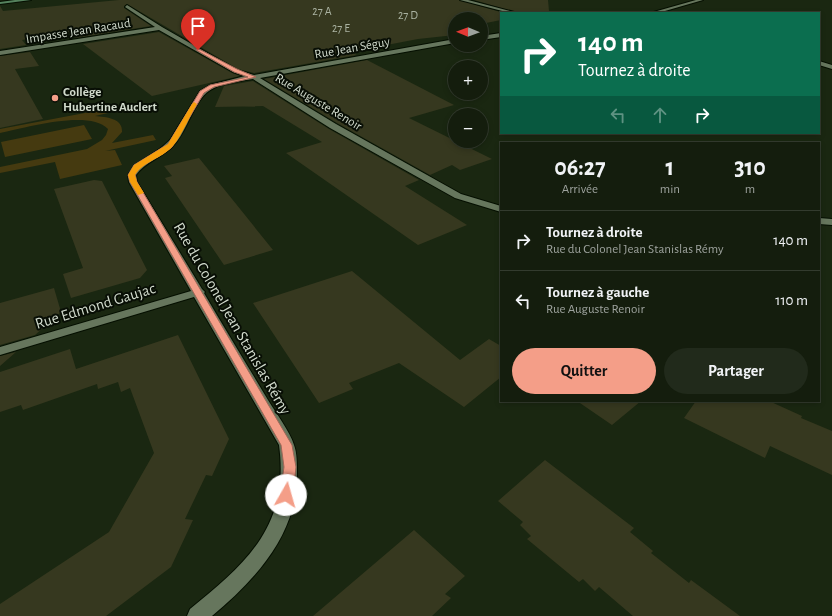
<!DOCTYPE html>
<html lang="fr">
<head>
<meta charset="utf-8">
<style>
  body { margin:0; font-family:"Alegreya Sans",sans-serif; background:#212a1b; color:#f1f3f6; height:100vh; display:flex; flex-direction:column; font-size:15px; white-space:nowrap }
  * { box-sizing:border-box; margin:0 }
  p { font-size:13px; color:#9da29d }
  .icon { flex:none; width:22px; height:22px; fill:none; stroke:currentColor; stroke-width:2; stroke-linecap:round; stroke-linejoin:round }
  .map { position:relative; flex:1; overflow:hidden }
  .panel { position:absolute; left:500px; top:142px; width:320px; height:260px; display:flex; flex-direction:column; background:#141d0d; border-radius:0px; box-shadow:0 2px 6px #0003,0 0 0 1px #333b2e }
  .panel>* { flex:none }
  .banner { position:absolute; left:500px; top:12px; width:320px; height:122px; border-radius:0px; box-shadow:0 2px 6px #0003,0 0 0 1px #333b2e; background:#0b6e4f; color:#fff; overflow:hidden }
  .needle { width:26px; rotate:271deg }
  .fabs { position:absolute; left:448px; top:12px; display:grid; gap:8px }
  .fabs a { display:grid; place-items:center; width:40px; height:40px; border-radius:50%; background:#141d0d; box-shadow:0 2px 6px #0003,0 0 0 1px #333b2e; font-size:20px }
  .pin { position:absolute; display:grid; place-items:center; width:34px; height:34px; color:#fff; margin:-41px -17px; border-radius:50% 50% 50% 0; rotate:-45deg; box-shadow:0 0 4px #0007 }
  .pin .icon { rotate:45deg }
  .me { position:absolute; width:44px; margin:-22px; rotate:7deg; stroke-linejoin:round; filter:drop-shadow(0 0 3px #0008) }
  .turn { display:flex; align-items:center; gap:14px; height:84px; padding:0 12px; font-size:18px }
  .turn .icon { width:52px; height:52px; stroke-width:2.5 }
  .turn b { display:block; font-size:28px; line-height:34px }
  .lanes { display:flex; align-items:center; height:38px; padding:0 12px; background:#0003; justify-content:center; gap:20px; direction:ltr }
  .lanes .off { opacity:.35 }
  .eta { display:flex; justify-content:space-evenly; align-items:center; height:68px; text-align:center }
  .eta b { font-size:24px; font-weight:700; line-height:28px }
  .button { display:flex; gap:8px; margin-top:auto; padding:8px 12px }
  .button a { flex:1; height:46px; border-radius:24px; background:#f49e88; color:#111; font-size:16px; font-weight:700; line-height:46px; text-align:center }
  .button a+a { background:#212a1b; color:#f1f3f6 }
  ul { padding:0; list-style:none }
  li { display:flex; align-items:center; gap:12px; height:60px; padding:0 12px; border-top:1px solid #333b2e }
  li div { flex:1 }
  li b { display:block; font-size:15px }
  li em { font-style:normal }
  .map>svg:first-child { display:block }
  .green { fill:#453a10 }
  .building { fill:#36381f }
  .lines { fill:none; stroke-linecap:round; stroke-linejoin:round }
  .street-casing { stroke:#050f00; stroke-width:2 }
  .secondary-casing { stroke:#050f00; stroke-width:2 }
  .street { fill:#66765d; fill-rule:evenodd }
  .secondary { fill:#55825d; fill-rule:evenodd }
  .route { fill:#f49e88; stroke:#9f6758 }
  .slow { fill:#f59e0b }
  .poi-dot { fill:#f49e88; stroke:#080e05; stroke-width:1.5 }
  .labels { text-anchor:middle; stroke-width:4; stroke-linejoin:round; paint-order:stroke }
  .far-number-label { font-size:12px; fill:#aab2a1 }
  .far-street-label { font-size:13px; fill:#d1dacc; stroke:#080e05 }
  .far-poi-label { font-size:13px; font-weight:bold; fill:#d1dacc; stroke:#080e05; text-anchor:start }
  .street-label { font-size:16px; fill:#d1dacc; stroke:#080e05 }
</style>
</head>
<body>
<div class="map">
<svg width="832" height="616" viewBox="0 0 832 616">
  <rect width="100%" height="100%" fill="#1a2711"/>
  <path class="green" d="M106,109L108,113L95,116C106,117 123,118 122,132L112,143L153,135L156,140L105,151L115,150L122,165L60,179L55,162L0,173V167L87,149L102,140L106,135L108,129C89,109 25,128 0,133V129Z
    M84,125L92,139L5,157L1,142Z"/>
  <path class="building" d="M119,0H459L504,13H501V20L481,24V19H455V35L418,39L350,52L357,55L254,73L238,69L127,4L124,6V8L151,26L76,38L69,32L22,40L26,45L0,49V6L3,11Z
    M474,0H548L549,11L539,13H519Z
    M159,32L232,73L240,76L152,96L83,44Z
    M30,52L39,66L15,69L43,119L0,128V56Z
    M367,60L454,105L409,118L492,159L460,170L452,165L430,175L337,123L264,79Z
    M253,81L329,129L419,180L405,186L467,225L418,245L286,153L322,142L263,106L215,107L224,86Z
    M199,158L273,250L224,265L165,178L172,176L164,166Z
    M94,180L102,181L147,270L140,278L71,298L63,274L83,268L54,189Z
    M352,271L460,360L489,339L501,346V377L464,407L399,363L349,383L353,389L319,403L253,303Z
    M54,288L61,312L35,335L0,345V303Z
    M178,335L229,439L212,476L206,475L185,519L193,520L171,567L106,616H0V604L109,532L154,453L130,388L121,392L118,382L98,389L97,384L23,410L21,405L0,412V372L70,349L76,369Z
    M16,352L0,366V356Z
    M577,401H641L612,425Z
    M696,401H769L802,416L801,418L832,431V475L770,446L765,458L684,418Z
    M545,460L634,528L630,532L653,551L651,553L689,583L691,580L740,616H633L599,587L595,591L583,579L579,582L527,539L531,536L520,525L523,522L498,501Z
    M414,530L465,576L445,594L451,598L432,616H313Z"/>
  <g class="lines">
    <g class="street-casing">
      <path id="street" d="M460,0H468L518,13H510Z
        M696,0H703L658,13H650Z
        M127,5L162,27L237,70L254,75L455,39V43L260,78L336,124L461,194L501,206V212L455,198L330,128L253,79C240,81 225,82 214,88C193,97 189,131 172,147C161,158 145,162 136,175L137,182L202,289L205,292L204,293C225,329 247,365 268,400C276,413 290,432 294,445C297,453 297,463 297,472C298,534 256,579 212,616H187L190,609C247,563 290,525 279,445L194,297L0,355V347L191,291L129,182L128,175L137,164L161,148L170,140L200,91L210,85L245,76L233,72L159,30L0,55V51L155,27L125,7Z
        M501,33V37L481,40V36Z
        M819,61L832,65V69L819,65Z
        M819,218L832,219V225L819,224Z"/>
    </g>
    <g class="secondary-casing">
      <path id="secondary" d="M15,0H31L0,4V2Z"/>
    </g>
    <use href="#street" class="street"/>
    <use href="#secondary" class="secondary"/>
  </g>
  <path class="route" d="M196,49H199L237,69L256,77L214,87L204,93L172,147L164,153L139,168L135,175L137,182L292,445L296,467L293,495L291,499L286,500L282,499L280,495L284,467L281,445L130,182L128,175L134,165L168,144L200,91L210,85L248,77L234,72L196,50Z"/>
  <path class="slow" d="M194,102L197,104C190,115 181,138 172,147C161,159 144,161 135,175L137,182L144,193L138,195L130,182L128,175L134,165L168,144L192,104Z"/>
  <circle class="poi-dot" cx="55" cy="98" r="4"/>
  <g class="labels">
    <g class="far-number-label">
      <text x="322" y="15">27 A</text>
      <text x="408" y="19">27 D</text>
      <text x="341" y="32">27 E</text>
    </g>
    <g class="far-street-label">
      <text transform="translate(78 30) rotate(-9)" y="5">Impasse Jean Racaud</text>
      <text transform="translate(352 47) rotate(-10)" y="5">Rue Jean Séguy</text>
      <text transform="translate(319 101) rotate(31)" y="5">Rue Auguste Renoir</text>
    </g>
    <g class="far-poi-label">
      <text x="63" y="96">Collège<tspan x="63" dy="15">Hubertine Auclert</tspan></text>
    </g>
    <g class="street-label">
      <text transform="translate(95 305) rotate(-17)" y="6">Rue Edmond Gaujac</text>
      <text transform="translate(233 318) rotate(60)" y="6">Rue du Colonel Jean Stanislas Rémy</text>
    </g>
  </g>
</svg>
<div class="fabs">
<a><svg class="needle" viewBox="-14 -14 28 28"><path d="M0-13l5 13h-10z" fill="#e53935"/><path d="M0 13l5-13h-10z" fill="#9da29d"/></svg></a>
<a>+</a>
<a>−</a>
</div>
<div class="pin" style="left:198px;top:50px;background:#d93025"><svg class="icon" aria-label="arrive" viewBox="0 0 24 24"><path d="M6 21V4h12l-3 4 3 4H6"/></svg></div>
<svg class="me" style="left:286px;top:495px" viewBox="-20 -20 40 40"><circle r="19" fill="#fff"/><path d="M0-13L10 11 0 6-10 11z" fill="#f49e88"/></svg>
<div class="banner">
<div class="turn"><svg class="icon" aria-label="right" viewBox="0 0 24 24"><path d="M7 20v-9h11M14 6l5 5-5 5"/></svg><div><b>140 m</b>Tournez à droite</div></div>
<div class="lanes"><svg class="icon off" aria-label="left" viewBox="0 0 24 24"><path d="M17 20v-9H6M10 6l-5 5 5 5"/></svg><svg class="icon off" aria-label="ahead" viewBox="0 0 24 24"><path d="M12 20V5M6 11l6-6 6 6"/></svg><svg class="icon" aria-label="right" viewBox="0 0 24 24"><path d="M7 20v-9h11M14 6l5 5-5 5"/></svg></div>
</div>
<section class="panel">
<div class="eta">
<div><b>06:27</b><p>Arrivée</p></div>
<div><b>1</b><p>min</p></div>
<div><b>310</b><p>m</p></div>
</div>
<ul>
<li><svg class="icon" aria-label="right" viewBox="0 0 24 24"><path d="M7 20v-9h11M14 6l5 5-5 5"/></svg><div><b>Tournez à droite</b><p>Rue du Colonel Jean Stanislas Rémy</p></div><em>140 m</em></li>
<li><svg class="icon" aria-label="left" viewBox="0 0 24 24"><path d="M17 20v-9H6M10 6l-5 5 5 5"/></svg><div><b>Tournez à gauche</b><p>Rue Auguste Renoir</p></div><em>110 m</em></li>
</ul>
<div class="button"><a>Quitter</a><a>Partager</a></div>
</section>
</div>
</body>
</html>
